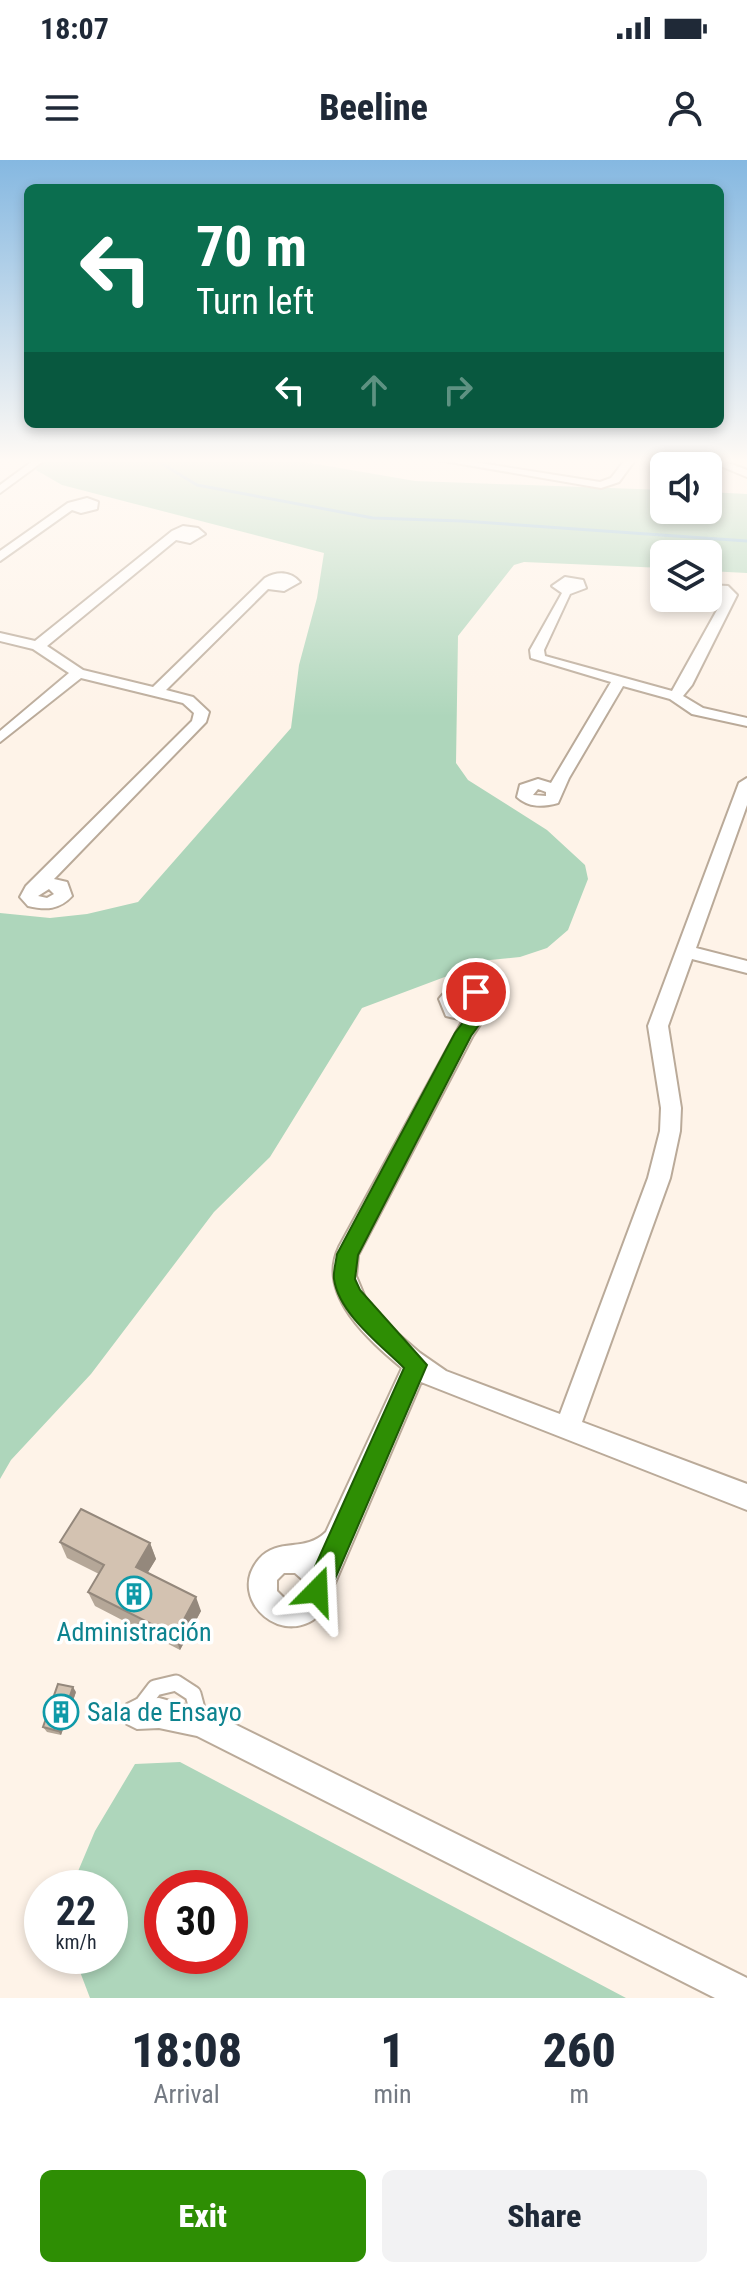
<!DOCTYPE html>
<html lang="en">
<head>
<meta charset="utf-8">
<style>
  body { margin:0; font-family:"Roboto Condensed",sans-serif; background:#f2f2f3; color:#1f2937; height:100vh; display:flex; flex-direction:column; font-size:30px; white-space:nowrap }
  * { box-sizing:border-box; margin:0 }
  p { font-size:26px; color:#747a83 }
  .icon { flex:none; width:44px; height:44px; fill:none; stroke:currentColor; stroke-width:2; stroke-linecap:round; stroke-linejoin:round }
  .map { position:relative; height:1838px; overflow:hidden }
  .sheet { display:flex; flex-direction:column; background:#fff; flex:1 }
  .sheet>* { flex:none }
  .hud { position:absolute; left:24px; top:24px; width:700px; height:244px; border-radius:12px; box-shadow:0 4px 12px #0003; background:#0b6e4f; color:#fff; overflow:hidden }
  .controls { position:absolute; left:650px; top:292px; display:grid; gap:16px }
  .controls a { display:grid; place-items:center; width:72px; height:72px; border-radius:12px; background:#fff; box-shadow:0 4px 12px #0003; font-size:40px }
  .speed { position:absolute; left:24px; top:1710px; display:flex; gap:16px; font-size:40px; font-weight:700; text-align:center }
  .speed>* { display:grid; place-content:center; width:104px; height:104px; border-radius:50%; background:#fff; box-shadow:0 4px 12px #0003; line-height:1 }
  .speed small { font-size:20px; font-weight:400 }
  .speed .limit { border:12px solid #d22; background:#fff; color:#111 }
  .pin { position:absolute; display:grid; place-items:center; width:68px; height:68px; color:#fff; margin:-34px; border:4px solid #fff; border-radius:50%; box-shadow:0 2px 8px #0007 }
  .me { position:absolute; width:88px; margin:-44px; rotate:21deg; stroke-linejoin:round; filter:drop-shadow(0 0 6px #0008) }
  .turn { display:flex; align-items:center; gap:28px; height:168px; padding:0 40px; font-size:36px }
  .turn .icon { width:104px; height:104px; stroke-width:2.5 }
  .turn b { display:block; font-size:56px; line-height:68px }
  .lanes { display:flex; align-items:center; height:76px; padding:0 40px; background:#0003; justify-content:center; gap:40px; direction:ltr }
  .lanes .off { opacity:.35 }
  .eta { display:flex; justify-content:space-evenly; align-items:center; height:136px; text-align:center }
  .eta b { font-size:48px; font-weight:800; line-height:56px }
  .cta { display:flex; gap:16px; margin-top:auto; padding:16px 40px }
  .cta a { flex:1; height:92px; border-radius:12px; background:#2e8e04; color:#fff; font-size:32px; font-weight:800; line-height:92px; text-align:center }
  .cta a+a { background:#f2f2f3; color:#1f2937 }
  .status { display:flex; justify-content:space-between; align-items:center; height:56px; padding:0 40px; background:#fff; direction:ltr }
  .status svg { height:22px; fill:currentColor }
  header { display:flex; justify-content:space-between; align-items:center; height:104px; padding:0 40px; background:#fff; font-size:36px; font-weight:800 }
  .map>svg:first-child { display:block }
  .green { fill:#aed6bb; fill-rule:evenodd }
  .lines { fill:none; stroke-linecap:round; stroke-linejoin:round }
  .stream { stroke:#90bfd6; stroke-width:3 }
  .lane-casing { stroke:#baaa99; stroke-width:19 }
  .street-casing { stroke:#baaa99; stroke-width:4 }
  .lane { stroke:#fff; stroke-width:15 }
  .street { fill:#fff; fill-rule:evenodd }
  .wall { fill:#b5a798 }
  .shaded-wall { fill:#94887c }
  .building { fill:#d3c2b1; stroke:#94887c; stroke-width:2 }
  .route { fill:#2e8e04; stroke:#1e5c03; stroke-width:2 }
  .labels { text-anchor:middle; stroke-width:7; stroke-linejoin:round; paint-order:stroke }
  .near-culture-label { font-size:26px; fill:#0d838f; stroke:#fff }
</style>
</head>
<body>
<div class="status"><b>18:07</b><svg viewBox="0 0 49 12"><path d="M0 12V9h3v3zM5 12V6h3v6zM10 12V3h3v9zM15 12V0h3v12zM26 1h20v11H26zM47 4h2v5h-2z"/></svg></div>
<header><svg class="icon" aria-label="menu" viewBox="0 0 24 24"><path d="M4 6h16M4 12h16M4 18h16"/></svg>Beeline<svg class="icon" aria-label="person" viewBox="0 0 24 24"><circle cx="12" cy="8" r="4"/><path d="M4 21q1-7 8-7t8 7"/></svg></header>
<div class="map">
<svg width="747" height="1838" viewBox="0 0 747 1838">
  <rect width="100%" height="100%" fill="#fef3e8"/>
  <path class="green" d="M44,300H293L415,321L664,330V350H708V332L747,334V413L708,411V394H664V408L524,402L514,405L458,476L456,603L468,620L547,670L585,705L588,719L568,770L547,788L520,797L490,800L362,848L270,997L214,1052L91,1214L11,1300L0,1319V753L50,758L87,754L138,742L291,568L299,505L317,438L324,393L62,325L36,310Z
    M180,1602L626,1838H90L74,1796H110V1728H71L95,1671L135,1604ZM162,1728H230V1796H162Z"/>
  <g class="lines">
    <path class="stream" d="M156,300L197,325L373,358L462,361L747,381"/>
    <g class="lane-casing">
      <path id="lane" d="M139,1549L155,1528L176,1523L193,1534L200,1560"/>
    </g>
    <g class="street-casing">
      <path id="street" d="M34,300H45L0,333V325Z
        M438,300H461L600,322L611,318L625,300H635L619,322L601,328Z
        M706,300H720L747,310V317Z
        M87,338L98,342L97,349L81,353L72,350L0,401V391L68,343Z
        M183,366L198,368L205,374L190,383L176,380L47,486L83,510L153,527L265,418C277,411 290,411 300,422L284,431L268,429L166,530L193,537L209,552L206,562L54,719L67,722L72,736C59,750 46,750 28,746L20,737L26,726L192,561L194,553L183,543L81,518L0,582V571L69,513L33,489L0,481V473L35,481L172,371ZM49,729L54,734L47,738L38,736Z
        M565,417L583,420L586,428L570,434L544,490L545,496L672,531L721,443L704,438H708V425L728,426L737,435L692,525L683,536L703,548L747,558V566L692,554L670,539L623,526L569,618L558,643C543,647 529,648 517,637L520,625L538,619L551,623L611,522L531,498L530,490L562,433L552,426ZM538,629L546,632V636L533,635Z
        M747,618V645L696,788L747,801V813L692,799L668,866L681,948L680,971L670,1018L582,1262L747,1324V1350L421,1222L323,1451C287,1493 224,1440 259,1399C278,1377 305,1393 326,1372L402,1208C370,1181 316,1135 339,1087L463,860L446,856L439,839C454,818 483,818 494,843L472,877L358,1095L356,1116L366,1140L391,1168L420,1193L446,1211L560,1254L648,1018L660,971L661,948L648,866L739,623ZM464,836L475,840L474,846H460L458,841ZM284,1413H295L303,1420V1431L295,1439H285L277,1431V1420Z
        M159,1538L210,1552L747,1818V1838H715L197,1576L159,1568L137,1569L127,1564L122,1554L127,1544L137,1539Z"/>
    </g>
    <use href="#lane" class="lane"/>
    <use href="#street" class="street"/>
  </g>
  <path class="wall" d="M60,1382L150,1383L156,1399L148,1412L201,1451L180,1490L95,1446L88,1432L99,1414L67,1398Z
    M76,1532L61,1575L47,1572L43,1567Z"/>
  <path class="shaded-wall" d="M150,1383L156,1399L142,1422L136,1407Z
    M196,1437L201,1451L180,1490L175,1476Z
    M73,1527L76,1532L61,1575L58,1571Z"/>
  <path class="building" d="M81,1349L150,1383L136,1407L196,1437L175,1476L88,1432L104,1405L60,1382Z
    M58,1524L73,1527L58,1571L43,1567Z"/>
  <linearGradient id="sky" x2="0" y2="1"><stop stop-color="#85b8e1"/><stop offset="0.54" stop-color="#fffaf5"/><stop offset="1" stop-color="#fffaf5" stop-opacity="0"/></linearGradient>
  <rect width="747" height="557" fill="url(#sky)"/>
  <path class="route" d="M476,826L490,835L492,847L471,876L358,1095L355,1119L360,1130L427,1205L326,1440L317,1443L308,1440L304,1431L404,1208C381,1185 339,1154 334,1119C333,1112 336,1102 337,1094L455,873L475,846V841L468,832Z"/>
  <defs>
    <g id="building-ring" transform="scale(1.8)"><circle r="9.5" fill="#fff" stroke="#0f9aa8" stroke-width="1.5"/><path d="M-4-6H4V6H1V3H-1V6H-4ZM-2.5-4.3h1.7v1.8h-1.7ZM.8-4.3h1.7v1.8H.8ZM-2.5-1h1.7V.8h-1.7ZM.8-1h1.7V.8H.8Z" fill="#0f9aa8"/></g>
  </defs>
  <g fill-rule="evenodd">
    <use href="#building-ring" x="134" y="1434"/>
    <use href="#building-ring" x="61" y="1552"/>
  </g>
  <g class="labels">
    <g class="near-culture-label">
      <text x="134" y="1481">Administración</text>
      <text x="87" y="1561" text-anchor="start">Sala de Ensayo</text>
    </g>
  </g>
</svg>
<div class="controls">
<a><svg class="icon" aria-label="sound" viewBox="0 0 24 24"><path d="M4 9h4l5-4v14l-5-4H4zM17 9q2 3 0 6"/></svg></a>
<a><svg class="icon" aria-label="layers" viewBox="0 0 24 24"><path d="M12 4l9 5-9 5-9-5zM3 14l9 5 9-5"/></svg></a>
</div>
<div class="speed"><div>22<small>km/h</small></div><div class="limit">30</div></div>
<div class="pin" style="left:476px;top:832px;background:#d93025"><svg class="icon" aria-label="arrive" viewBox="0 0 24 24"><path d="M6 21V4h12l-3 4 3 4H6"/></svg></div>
<svg class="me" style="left:317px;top:1431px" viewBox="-20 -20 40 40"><path d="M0-17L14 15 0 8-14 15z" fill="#2e8e04" stroke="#fff" stroke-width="4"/></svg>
<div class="hud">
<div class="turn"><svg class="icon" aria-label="left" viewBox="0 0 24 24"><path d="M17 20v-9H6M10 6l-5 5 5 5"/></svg><div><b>70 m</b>Turn left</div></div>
<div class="lanes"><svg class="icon" aria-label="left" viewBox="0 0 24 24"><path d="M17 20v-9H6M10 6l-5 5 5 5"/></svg><svg class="icon off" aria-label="ahead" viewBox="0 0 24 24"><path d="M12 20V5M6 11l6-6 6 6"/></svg><svg class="icon off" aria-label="right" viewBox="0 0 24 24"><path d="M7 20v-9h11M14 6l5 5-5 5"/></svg></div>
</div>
</div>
<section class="sheet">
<div class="eta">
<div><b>18:08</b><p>Arrival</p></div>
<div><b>1</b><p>min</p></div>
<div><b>260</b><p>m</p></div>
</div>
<div class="cta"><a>Exit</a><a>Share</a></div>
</section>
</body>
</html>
